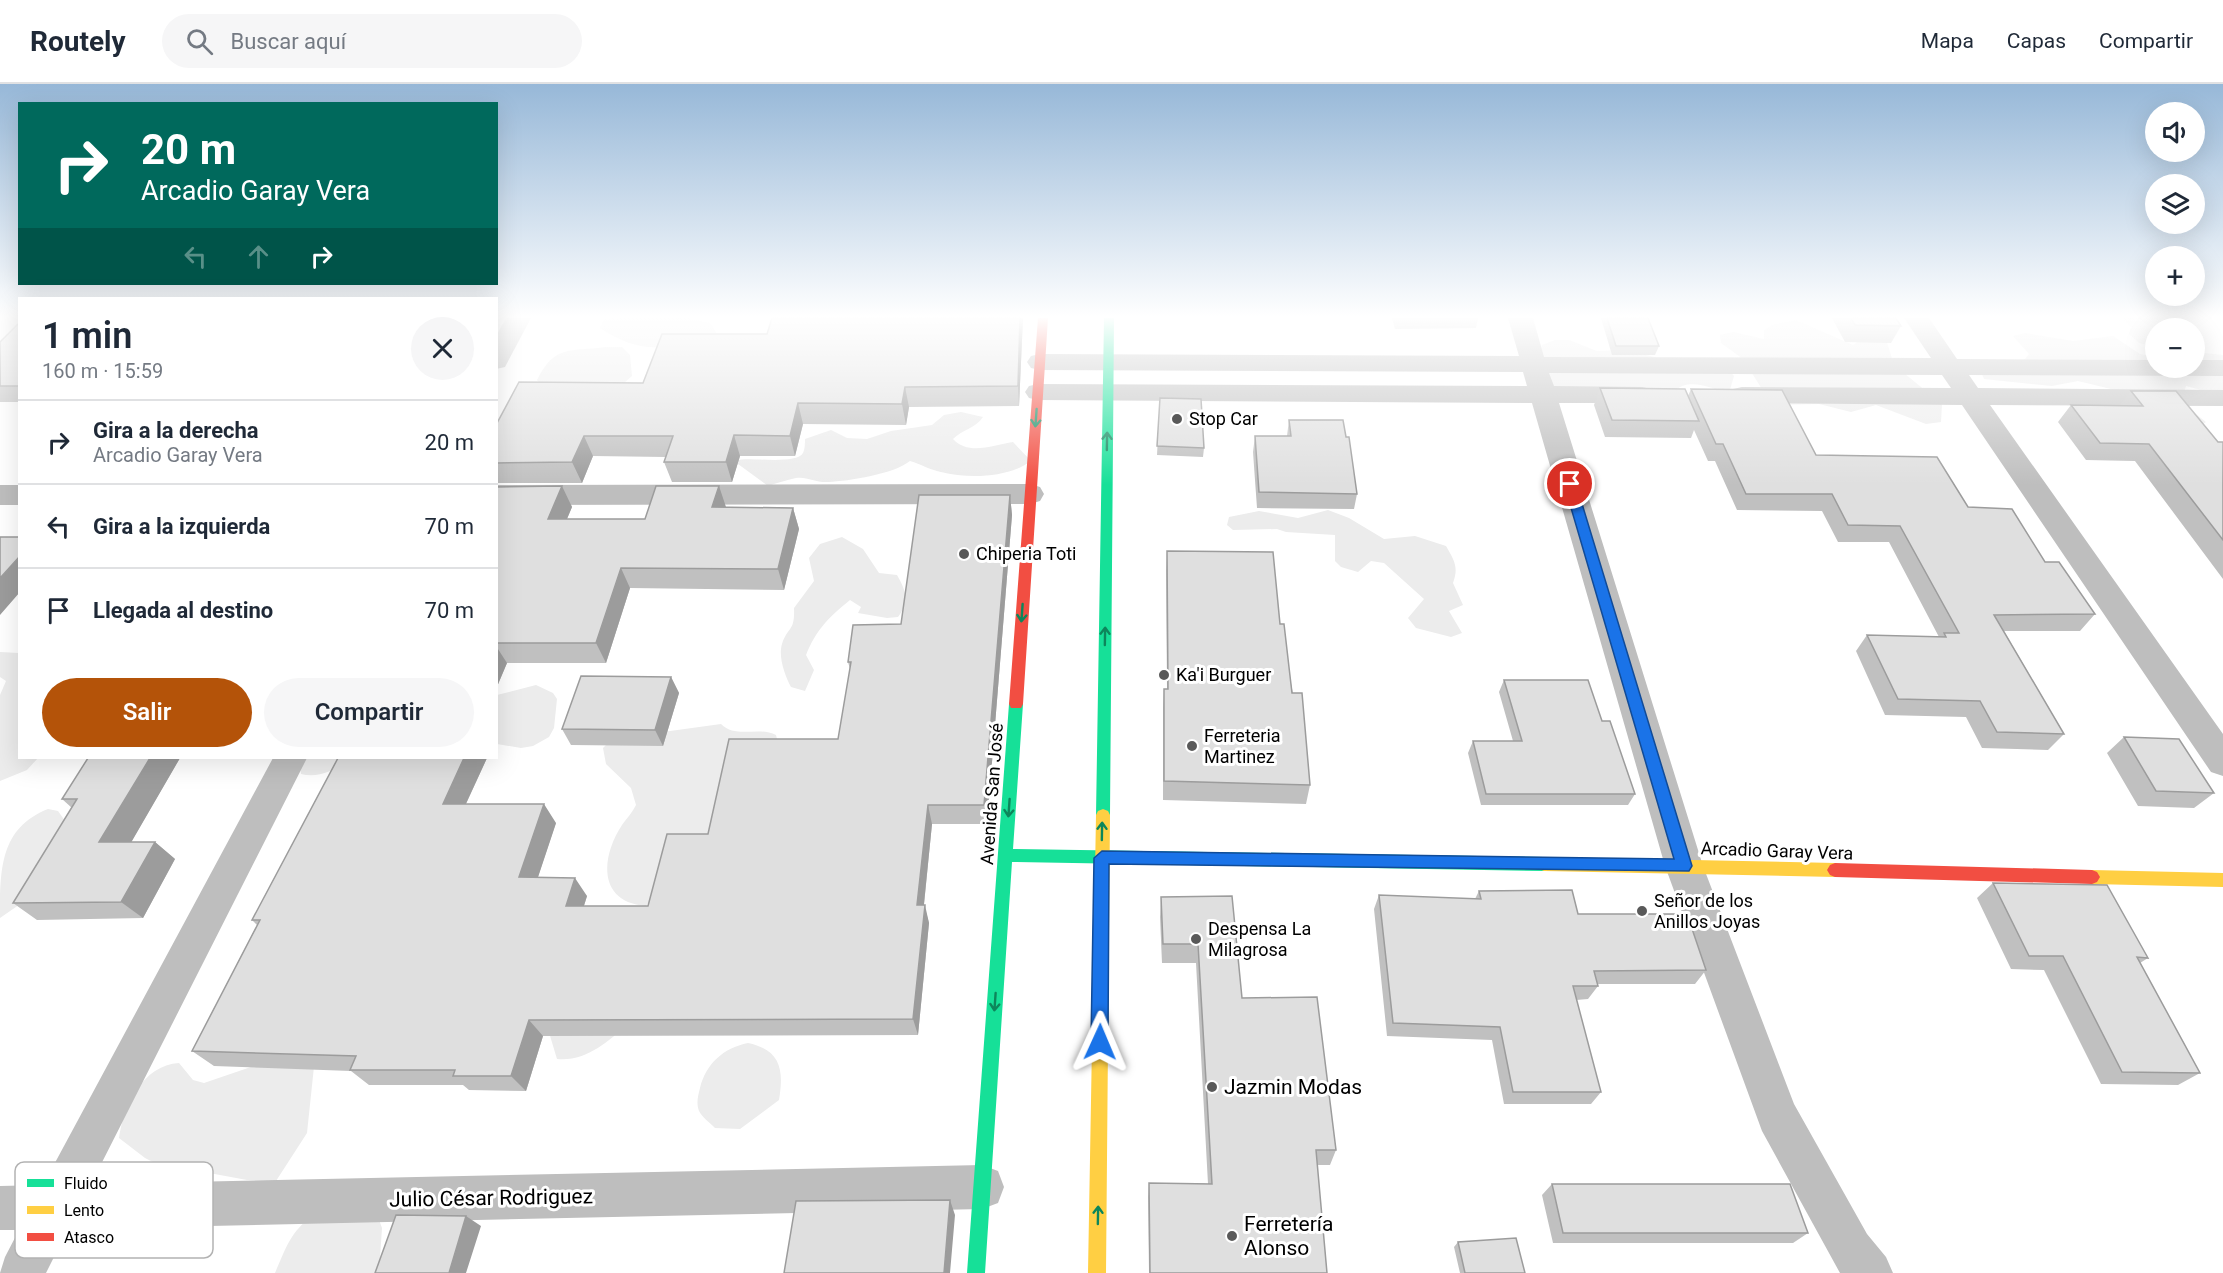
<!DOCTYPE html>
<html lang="es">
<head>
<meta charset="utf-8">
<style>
  body { margin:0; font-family:Roboto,sans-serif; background:#f6f6f7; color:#1f2937; height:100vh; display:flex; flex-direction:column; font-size:22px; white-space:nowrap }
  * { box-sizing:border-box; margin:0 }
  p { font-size:20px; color:#747a83 }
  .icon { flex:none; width:33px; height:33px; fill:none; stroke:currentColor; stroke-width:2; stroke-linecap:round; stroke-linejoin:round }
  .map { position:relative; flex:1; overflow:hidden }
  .sheet { position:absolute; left:18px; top:213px; width:480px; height:462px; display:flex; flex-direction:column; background:#fff; border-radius:0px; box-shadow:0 6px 24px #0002 }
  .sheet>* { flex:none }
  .hud { position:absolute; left:18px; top:18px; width:480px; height:183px; border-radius:0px; box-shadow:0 6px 24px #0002; background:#00695c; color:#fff; overflow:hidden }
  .tools { position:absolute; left:2145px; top:18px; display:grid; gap:12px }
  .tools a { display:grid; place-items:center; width:60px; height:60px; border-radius:50%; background:#fff; box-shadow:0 6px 24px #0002; font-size:30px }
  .pin { position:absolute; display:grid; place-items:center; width:51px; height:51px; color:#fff; margin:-26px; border:3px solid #fff; border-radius:50%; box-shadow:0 2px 6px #0007 }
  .me { position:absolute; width:66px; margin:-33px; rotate:1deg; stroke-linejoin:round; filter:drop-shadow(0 0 4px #0008) }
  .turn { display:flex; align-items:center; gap:21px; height:126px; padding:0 24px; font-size:27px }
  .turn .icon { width:78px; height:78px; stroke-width:2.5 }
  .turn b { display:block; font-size:42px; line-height:51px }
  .lanes { display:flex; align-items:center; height:57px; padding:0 24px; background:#0003; justify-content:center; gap:30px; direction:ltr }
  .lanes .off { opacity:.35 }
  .round { display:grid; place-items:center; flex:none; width:63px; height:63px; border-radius:32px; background:#f6f6f7 }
  .overview { display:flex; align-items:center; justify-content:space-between; height:102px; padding:0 24px }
  h1 { font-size:36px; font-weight:600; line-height:45px }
  .cta { display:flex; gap:12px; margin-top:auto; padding:12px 24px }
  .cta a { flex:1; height:69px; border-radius:36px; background:#b45309; color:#fff; font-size:24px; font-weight:600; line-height:69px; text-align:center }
  .cta a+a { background:#f6f6f7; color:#1f2937 }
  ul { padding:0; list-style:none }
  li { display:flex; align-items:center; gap:18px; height:84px; padding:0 24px; border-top:2px solid #e0e1e3 }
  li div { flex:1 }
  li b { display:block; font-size:22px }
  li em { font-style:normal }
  header { display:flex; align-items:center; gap:36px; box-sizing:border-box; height:84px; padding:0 30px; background:#fff; border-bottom:2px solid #e0e1e3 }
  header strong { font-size:28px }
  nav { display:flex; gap:33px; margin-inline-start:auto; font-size:21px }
  .search { width:420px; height:54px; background:#f6f6f7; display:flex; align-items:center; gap:15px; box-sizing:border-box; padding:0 21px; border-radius:33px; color:#747a83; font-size:22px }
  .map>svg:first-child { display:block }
  .green { fill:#ececec }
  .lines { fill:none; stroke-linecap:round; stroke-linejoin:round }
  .street { fill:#bebebe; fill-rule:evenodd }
  .fast { fill:#16e098; fill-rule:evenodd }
  .slow { fill:#ffcf43; fill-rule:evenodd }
  .jam { fill:#f24e42; fill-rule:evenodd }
  .wall { fill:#c0c0c0 }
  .shaded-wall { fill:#9c9c9c }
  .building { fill:#dfdfdf; stroke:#9c9c9c; stroke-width:1.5 }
  .oneway { stroke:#0d865b }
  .route { fill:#1a73e8; stroke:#114b97; stroke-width:1.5 }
  .poi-dot { fill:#595959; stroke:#fff; stroke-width:2 }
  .labels { text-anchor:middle; stroke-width:6; stroke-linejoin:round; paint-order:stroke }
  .poi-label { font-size:18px; fill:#000; stroke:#fff; text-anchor:start }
  .street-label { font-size:18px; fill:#000; stroke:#fff }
  .near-poi-label { font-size:21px; fill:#000; stroke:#fff; text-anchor:start }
  .near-street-label { font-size:21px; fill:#000; stroke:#fff }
  .key { fill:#fff; stroke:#b2b2b2; stroke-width:1.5 }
  .key-label { font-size:16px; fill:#000 }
</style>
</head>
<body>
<header>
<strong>Routely</strong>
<div class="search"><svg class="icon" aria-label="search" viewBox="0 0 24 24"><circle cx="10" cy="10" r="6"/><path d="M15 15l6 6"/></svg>Buscar aquí</div>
<nav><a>Mapa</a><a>Capas</a><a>Compartir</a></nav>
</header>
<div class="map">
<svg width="2223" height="1189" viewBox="0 0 2223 1189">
  <rect width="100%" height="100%" fill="#fff"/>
  <path class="green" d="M685,234L710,239L717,250C668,263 646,274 600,244L604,235Z
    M2122,234H2160L2167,244H2156L2155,262L2139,259L2129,250L2131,243Z
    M1796,236L1853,261L1869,250L1885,252L1894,281L1942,320L1941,338L1926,340L1876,321L1851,328L1819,320L1772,321L1743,275L1721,259L1720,251L1733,248L1764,255V246L1772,241Z
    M2025,249L2073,257L2113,252L2140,270L2155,273L2156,284H2194L2195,268L2223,271V312L2186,302L2181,318L2206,338L2188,350L2111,305L2078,297L2052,302L1984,295L1976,276H2024L2029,270L2013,252Z
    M1555,256H1569L1597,267L1627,266L1658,274H1719L1734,292L1729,309C1710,304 1690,293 1674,307H1557C1544,296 1536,278 1542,261Z
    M606,263H622L630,271L632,292L616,306L543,304L537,296C555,260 570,268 606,263Z
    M961,328L983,333C975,345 963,345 953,355C969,372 993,361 1013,358L1031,377C1008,394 969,395 941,388C930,386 921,380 910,377C894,390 849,397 828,398C817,399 806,392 796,394C786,396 777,399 768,402L738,380L737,376C751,373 796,381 803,369C805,365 805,359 805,355L831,346L847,354L867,355L891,347L932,341L944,331Z
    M1328,426L1349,434L1384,455L1415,452L1446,462C1454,476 1459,483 1453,499L1463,521L1449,527L1462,549L1451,553L1416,544L1408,534L1424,515L1384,479L1371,477L1358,488L1341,483L1335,477V451L1286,448L1277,445L1233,446L1227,441L1229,433L1259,427L1298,434Z
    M842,453L863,465L879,489L897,491C906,507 910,517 898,533L887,534L858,529L861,523L850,516C829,533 816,546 806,571L814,586L805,607L791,603C785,592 778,573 782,560C788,542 795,548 794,524L814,497L809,474L820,460Z
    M0,568L19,569L20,674H38L27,686L0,697V611L6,597L0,593Z
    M536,601L553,609L557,615L554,644L549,653L533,662L521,664L497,660V611Z
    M721,640C736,655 758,642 776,651L778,659L774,684L665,795L646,822C597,818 601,773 622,741C627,734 632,729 636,721L631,704L606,680L603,664L612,655Z
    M299,674H351C337,685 319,695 301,690Z
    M48,725L58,727L68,741L39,807L0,834C0,785 0,744 48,725Z
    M628,940C608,958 585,978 557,975L548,945Z
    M748,959C781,966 784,986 779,1016L740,1045L715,1044C710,1039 702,1033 699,1027C696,1019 698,1012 700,1004C706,980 723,964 748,959Z
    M315,973L307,1049L276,1097L247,1096L155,1079L145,1074L119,1054C123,1022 143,981 179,979L193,996L204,999L257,981Z
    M313,1132L378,1133L382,1144L379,1189H275C285,1166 291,1146 313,1132Z"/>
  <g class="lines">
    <path class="street" d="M506,234H531L505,283L496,285V252Z
      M1508,234H1533L1544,273L1931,274L1904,234H1929L1957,275L2156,276V284H2194V276H2223V292L1969,291L1978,304L2223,306V322L1990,321L2223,650V692L2211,688L1962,321L1742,319L1733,317L1729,311L1733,305L1742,303L1951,304L1942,291L1549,289L1554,302L1642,303L1651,305L1655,311L1651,317L1642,319H1559L1703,782L1794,1020L1867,1150L1886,1173L1893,1189H1840L1762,1047L1665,782L1532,319L1038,316L1029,314L1025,308L1029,302L1038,300L1527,302L1523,288L1040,286L1031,284L1027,278L1031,272L1040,270L1519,272Z
      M1030,400L1040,403L1044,410L1040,417L1030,420L496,421V401Z
      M0,401H20V421H0Z
      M273,674H307L91,1100L982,1081L998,1087L1004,1103L998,1119L982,1125L68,1145L46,1189H0L5,1173L19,1146H0V1102L43,1101Z"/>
    <path class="fast" d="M1104,234H1114L1110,731L1108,735L1103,737L1098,735L1096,731Z
      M1016,615L1021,616L1023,620L1013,765L1544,773L1549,775L1552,780L1549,785L1544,787L1012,778L985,1189H967L1009,620L1011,616Z"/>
    <path class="slow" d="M1103,725L1108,727L1110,731L1106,1189H1088L1096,731L1098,727Z
      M1544,773L1835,779L1840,781L1843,786L1840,791L1835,793L1544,787L1539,785L1536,780L1539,775Z
      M2092,786L2223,789V803L2092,800L2087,798L2084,793L2087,788Z"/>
    <path class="jam" d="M1038,234H1048L1023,620L1021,624H1011L1009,620Z
      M1835,779L2092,786L2097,788L2100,793L2097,798L2092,800L1835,793L1830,791L1827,786L1830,781Z"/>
  </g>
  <path class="wall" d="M772,234H1023L1019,322L909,323L906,341L803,340L795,372H740L732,398H672L664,378L666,373L593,372L582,399H496V341L643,299L767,250Z
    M1392,234H1478L1476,244L1395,245Z
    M1601,234H1648L1659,262L1655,271H1612Z
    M1832,234H1896L1901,242L1891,259L1845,258Z
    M20,238V318H0V258Z
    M1600,304L1688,312L1691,305L1816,371L1968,423L2045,478L2095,530L2080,547H2004L2064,650L2048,666L1982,664L1966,633L1885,631L1856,567L1867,551L1939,553L1889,458H1838L1822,427L1737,426L1715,377H1708L1694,346L1691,354L1605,353L1594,321Z
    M2131,307L2218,358H2223V495L2135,377L2086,376L2058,338L2071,321H2120Z
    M1160,314L1204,364L1203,373L1157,371Z
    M1289,336L1357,410L1354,425L1257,424L1253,368L1255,352H1287Z
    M562,402L572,423L567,435H645L725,423L793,424L799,445L784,506L630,504L606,579H507L496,605V403Z
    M1010,411L1012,431L987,740H932L924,821L929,839L918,951L543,952L526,1007L469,1006L463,1001H369L351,987L214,982L192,967L257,841L252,836L338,674H487L466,720L556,739L538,793L587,812L584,822H648L708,750L838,655L850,585L848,578L901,540Z
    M1167,467L1280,540L1310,701L1306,720L1163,716V624L1164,605H1167L1166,487Z
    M671,593L679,609L663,662L571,661L562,645Z
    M1504,596L1602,637L1635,710L1628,721H1481L1468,669L1473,657H1513L1499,608Z
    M2124,653L2214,709L2194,724L2138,722L2107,669Z
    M88,674H180L131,758H155L175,775L143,834L37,836L13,819L72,724L62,715Z
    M1993,799L2148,874L2140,879L2200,989L2178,1001L2101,1000L2044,886L2011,885L1977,814Z
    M1479,807L1578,830L1706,886L1695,900H1598V902L1588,915L1576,916L1601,1008L1591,1020H1504L1492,956L1387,952L1374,825L1379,811L1475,815Z
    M1161,813L1242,914L1336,1066L1330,1081H1317L1327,1189H1149L1148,1113L1149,1099L1208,1100L1196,879H1162L1160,833Z
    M1552,1100L1808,1149L1793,1159H1553L1542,1111Z
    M1458,1158L1525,1189H1460L1454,1163Z"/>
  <path class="shaded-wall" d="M1020,234H1023L1019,322L1018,302Z
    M905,303L909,323L906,341L902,320Z
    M798,319L803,340L795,372L790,352Z
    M734,351L740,372L732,398L726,378Z
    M584,352L593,372L582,399L572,378Z
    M562,402L572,423L558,456L548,435Z
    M719,402L726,423L720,444L712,423Z
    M1010,411L1012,431L987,740L984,721Z
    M793,424L799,445L784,506L778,485Z
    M20,472V508L0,531V494Z
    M621,484L630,504L606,579L596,559Z
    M496,562L507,579L496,605Z
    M671,593L679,609L663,662L655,646Z
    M150,674H180L121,776L99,758Z
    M464,674H487L457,739L443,720Z
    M544,720L556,739L532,811L519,793Z
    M928,721L932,740L922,839L917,821Z
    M155,758L175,775L143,834L121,818Z
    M575,794L587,812L578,840L566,822Z
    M925,821L929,839L918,951L913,935Z
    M529,936L543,952L526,1007L511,992Z
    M950,1116L955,1131L950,1189H944Z
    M466,1132L481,1142L466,1189H449Z"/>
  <path class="building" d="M772,234H1020L1018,302L905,303L902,320L798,319L790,352L734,351L726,378H664L673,352H584L572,378L496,379V341L519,298L643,299L662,250H767Z
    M1607,234H1648L1659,262H1616Z
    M1851,234H1896L1901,242L1855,241Z
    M20,238V302H0V258Z
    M1600,304L1685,305L1699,337L1612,336Z
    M1691,305L1782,306L1816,371L1937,373L1968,423L2012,425L2045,478H2059L2095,530L1994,531L2064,650L1997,648L1980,617L1898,615L1867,551L1946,553L1944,549H1959L1900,442L1848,441L1832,410H1746L1723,360H1716Z
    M2131,307H2176L2218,358H2223V456L2149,360L2100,359L2071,321L2143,322Z
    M1160,314L1201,315L1204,364L1157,362Z
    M1289,336H1343L1346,353H1349L1357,410L1259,408L1255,352H1291Z
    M562,402L548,435H645L656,402H719L712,423L793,424L778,485L621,484L596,559H496V403Z
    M919,411H1010L984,721H928L917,821H925L913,935L529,936L511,992H453L455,986H350L356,972L192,967L260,836H252L338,674H464L443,720H544L519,793L575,794L566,822H648L667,750H708L729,655H838L851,578H848L853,541L901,540Z
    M0,453H20V472L0,494Z
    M1167,467L1273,468L1280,540H1284L1292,609H1302L1310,701L1164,697V605H1168Z
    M581,592L671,593L655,646L562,645Z
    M1504,596H1588L1602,637H1610L1635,710H1486L1473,657H1522Z
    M2124,653L2179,655L2214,709L2156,707Z
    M88,674H150L99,758H155L121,818L13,819L77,715H62Z
    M1993,799L2107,801L2148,874L2137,873L2200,989L2122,988L2063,872H2029Z
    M1572,806L1578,830H1687L1706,886L1594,887L1598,902H1573L1601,1008H1513L1500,943L1393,939L1379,811L1481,815L1479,807Z
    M1232,812L1242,914L1317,913L1336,1066H1316L1327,1189H1150L1149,1099L1212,1100L1198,860H1163L1161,813Z
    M1552,1100H1790L1808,1149H1563Z
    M950,1116L944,1189H784L796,1117Z
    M396,1131L466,1132L449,1189H375Z
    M1516,1154L1525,1189H1465L1458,1158Z"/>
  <defs><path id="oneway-shaft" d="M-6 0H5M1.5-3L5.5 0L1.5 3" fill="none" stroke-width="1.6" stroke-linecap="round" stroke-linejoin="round" transform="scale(1.5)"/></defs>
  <g class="oneway">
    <use href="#oneway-shaft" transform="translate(1036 334) rotate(94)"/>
    <use href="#oneway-shaft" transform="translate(1107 357) rotate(-89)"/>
    <use href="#oneway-shaft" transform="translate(1022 529) rotate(94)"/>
    <use href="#oneway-shaft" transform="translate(1105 552) rotate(-89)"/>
    <use href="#oneway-shaft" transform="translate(1009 724) rotate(94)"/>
    <use href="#oneway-shaft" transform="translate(1102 747) rotate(-89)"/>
    <use href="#oneway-shaft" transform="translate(995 918) rotate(94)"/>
    <use href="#oneway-shaft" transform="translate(1098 1131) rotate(-89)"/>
  </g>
  <linearGradient id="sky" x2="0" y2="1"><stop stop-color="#97b8d8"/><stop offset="0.58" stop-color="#fff"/><stop offset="1" stop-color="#fff" stop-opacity="0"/></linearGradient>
  <rect width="2223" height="401" fill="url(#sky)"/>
  <path class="route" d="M1570,396L1576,400L1692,782L1689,787L1109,780L1108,958L1106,964L1100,966L1094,964L1091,958L1094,774L1102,767L1674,775L1564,400Z"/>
  <g class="poi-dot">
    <circle cx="1177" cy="335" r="6"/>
    <circle cx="964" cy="470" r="6"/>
    <circle cx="1164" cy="591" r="6"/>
    <circle cx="1192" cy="662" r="6"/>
    <circle cx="1642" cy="827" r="6"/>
    <circle cx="1196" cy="855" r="6"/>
    <circle cx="1212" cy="1003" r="6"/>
    <circle cx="1232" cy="1152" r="6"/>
  </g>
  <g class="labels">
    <g class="poi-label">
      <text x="1189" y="341">Stop Car</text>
      <text x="976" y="476">Chiperia Toti</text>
      <text x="1176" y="597">Ka'i Burguer</text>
      <text x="1204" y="658">Ferreteria<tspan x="1204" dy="21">Martinez</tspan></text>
      <text x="1654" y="823">Señor de los<tspan x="1654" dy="21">Anillos Joyas</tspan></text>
      <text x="1208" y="851">Despensa La<tspan x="1208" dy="21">Milagrosa</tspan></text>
    </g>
    <g class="street-label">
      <text transform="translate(992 710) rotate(-86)" y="6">Avenida San José</text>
      <text transform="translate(1777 767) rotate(2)" y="6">Arcadio Garay Vera</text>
    </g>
    <g class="near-poi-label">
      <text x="1224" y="1010">Jazmin Modas</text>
      <text x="1244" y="1147">Ferretería<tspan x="1244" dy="24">Alonso</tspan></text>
    </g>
    <g class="near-street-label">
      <text transform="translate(491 1114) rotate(-1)" y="7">Julio César Rodriguez</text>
    </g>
  </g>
  <rect x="15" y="1078" width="198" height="96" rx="9" class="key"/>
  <rect x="27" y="1095" width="27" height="8" fill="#16e098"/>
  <rect x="27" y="1122" width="27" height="8" fill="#ffcf43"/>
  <rect x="27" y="1149" width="27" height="8" fill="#f24e42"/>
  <g class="key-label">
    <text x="64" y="1105">Fluido</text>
    <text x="64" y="1132">Lento</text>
    <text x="64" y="1159">Atasco</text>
  </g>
</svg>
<div class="tools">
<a><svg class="icon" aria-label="sound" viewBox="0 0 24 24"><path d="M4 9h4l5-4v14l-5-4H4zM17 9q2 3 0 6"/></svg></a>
<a><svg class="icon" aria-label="layers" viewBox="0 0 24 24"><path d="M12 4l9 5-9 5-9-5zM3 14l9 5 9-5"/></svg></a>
<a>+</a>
<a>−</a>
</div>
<div class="pin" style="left:1570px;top:400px;background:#d93025"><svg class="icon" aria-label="arrive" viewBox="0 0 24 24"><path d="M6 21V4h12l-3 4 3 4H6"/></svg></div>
<svg class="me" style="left:1100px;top:958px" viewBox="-20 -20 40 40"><path d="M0-17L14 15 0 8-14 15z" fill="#1a73e8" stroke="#fff" stroke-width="4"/></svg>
<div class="hud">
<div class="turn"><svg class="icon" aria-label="right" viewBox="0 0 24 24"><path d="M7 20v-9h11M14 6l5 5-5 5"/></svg><div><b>20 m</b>Arcadio Garay Vera</div></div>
<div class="lanes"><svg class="icon off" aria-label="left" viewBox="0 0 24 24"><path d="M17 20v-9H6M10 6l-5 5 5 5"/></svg><svg class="icon off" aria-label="ahead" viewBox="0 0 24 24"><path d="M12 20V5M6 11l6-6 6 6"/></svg><svg class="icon" aria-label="right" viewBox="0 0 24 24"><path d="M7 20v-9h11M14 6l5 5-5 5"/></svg></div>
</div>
<section class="sheet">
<div class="overview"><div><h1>1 min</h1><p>160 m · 15:59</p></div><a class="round"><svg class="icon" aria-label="close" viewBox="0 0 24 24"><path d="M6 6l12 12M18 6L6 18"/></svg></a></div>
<ul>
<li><svg class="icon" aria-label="right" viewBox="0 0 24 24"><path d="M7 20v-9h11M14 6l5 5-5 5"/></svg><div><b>Gira a la derecha</b><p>Arcadio Garay Vera</p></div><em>20 m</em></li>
<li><svg class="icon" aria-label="left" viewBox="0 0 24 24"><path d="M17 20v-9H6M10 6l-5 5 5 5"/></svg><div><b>Gira a la izquierda</b></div><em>70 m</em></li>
<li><svg class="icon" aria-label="arrive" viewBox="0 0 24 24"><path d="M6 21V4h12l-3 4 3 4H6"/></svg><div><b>Llegada al destino</b></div><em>70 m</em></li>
</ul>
<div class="cta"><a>Salir</a><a>Compartir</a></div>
</section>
</div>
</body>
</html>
